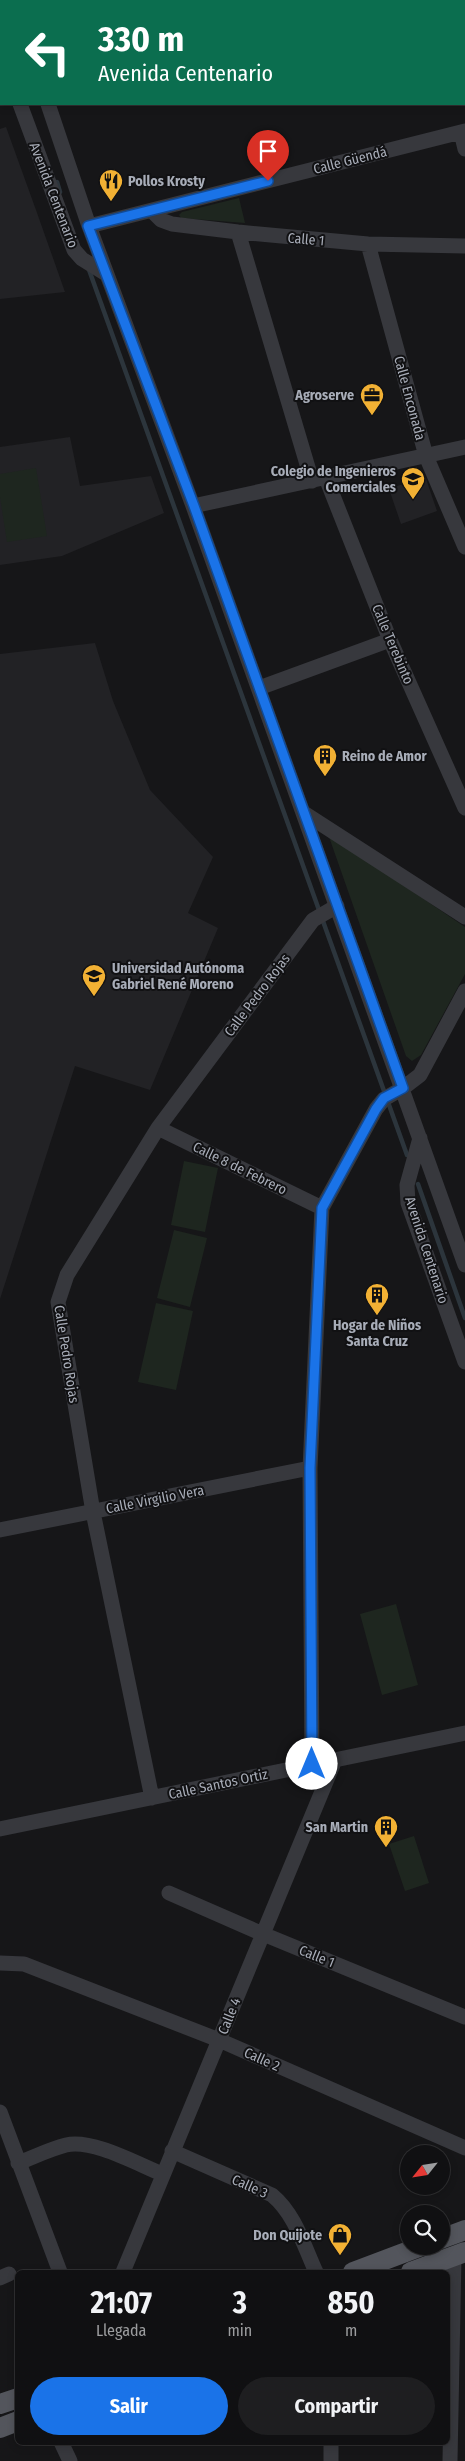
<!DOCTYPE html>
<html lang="es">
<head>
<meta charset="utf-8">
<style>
  body { margin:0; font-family:"Fira Sans Condensed",sans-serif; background:#1e1e20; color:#f1f3f6; height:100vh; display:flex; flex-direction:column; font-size:19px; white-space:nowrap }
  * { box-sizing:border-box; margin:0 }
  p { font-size:16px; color:#9c9d9f }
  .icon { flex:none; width:28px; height:28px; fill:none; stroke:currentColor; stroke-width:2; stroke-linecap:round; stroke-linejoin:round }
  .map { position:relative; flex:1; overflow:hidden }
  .drawer { position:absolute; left:15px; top:2270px; width:435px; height:175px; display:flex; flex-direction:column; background:#101012; border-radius:8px; box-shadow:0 2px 8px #0003,0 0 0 1px #303032 }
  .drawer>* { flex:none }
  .top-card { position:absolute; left:0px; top:0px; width:465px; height:105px; box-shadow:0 2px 8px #0003,0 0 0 1px #303032; background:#0b6e4f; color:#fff; overflow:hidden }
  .needle { width:32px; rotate:240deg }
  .tools { position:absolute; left:400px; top:2145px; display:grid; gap:10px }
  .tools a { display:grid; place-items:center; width:50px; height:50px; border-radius:50%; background:#101012; box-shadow:0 2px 8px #0003,0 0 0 1px #303032; font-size:25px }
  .pin { position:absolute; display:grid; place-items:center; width:42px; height:42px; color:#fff; margin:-51px -21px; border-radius:50% 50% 50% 0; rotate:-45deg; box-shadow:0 0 5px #0007 }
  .pin .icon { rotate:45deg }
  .me { position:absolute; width:55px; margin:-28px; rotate:0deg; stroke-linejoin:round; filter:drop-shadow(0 0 4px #0008) }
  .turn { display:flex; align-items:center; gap:18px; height:105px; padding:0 15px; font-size:22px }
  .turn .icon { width:65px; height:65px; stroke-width:2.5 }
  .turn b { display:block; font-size:35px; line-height:42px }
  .eta { display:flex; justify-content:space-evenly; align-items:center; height:85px; text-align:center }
  .eta b { font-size:30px; font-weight:700; line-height:35px }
  .action { display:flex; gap:10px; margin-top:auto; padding:10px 15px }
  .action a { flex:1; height:58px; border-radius:30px; background:#1a73e8; color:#fff; font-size:20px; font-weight:700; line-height:58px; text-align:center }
  .action a+a { background:#1e1e20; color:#f1f3f6 }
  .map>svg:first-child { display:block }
  .built { fill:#222225 }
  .green { fill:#1e261f }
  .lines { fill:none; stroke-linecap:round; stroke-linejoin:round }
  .stream { stroke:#2c353c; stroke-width:4.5 }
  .minor { stroke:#37383d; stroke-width:15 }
  .major { stroke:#53555c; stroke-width:20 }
  .route-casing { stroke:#114b97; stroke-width:12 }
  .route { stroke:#1a73e8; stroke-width:9 }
  .labels { text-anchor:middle; stroke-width:4; stroke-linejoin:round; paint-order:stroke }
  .street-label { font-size:14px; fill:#a8adb8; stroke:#111113 }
  .poi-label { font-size:14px; font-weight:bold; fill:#a8adb8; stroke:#111113; text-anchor:end }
</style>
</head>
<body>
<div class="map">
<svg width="465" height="2461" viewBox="0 0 465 2461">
  <rect width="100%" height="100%" fill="#161618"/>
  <path class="built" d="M6,127L36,210L65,292L0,299V129Z
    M70,437L80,486L151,476L164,513L62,556L0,565V447Z
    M425,476L437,511L401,524L389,489Z
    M95,643L113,701L150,790L213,857L188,913L218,928L150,1090L75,1066L0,1299V654Z"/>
  <path class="green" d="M239,198L245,223L181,218L179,215L182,212Z
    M36,468L47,536L7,542L0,497V474Z
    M328,834L465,927V974L421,1055L412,1061L406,1056Z
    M184,1161L218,1168L205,1232L171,1225Z
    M174,1230L207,1238L190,1307L157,1298Z
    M156,1303L193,1311L176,1390L138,1382Z
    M396,1604L418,1685L382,1695L360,1614Z
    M414,1836L429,1883L405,1891L389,1844Z"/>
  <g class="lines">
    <path class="stream" d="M57,182L60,192
      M88,267L407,1155
      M418,1184L465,1318"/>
    <path class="minor" d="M0,61L1,64
      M20,104L74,250L82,259L106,274
      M48,104L89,226L193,506L465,1265
      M461,132L465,149
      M152,211L161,220L172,224L238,232L368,244L465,246
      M89,226L465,131
      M238,232L312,481
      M368,244L426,456L465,547
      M326,478L390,640L465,808
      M193,506L465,447
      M259,688L390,640
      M304,813L465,917
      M158,1128L322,1208
      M420,1138L407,1185L408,1203L465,1362
      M0,1530L310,1468
      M312,1764L310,1468L322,1208L376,1109L384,1099L403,1088L420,1075L465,991
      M152,1798L93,1512L58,1302L67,1275L158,1128L313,920L337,906
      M0,1829L465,1733
      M169,1893L263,1934L465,2017
      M0,1963L24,1964L219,2040L465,2148
      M0,2112L60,2272
      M172,2151L272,2195C295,2214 304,2246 316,2272
      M18,2163C34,2157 50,2149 66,2145C93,2139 137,2164 162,2174
      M123,2272L335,1760
      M0,2278L9,2274
      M61,2442L70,2461
      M331,2442V2461
      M450,2461L454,2256"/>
    <path class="major" d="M29,1L34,0
      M0,17H1
      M441,2239L465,2230
      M353,2272L422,2246
      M411,2272L465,2252
      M0,2404L18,2398
      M0,2428L18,2421"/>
  </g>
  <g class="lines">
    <g class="route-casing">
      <path id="route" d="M268,181L88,226L194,506L403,1088L384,1098L376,1109L322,1208L310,1468L312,1764"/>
    </g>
    <use href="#route" class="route"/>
  </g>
  <defs>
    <g id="restaurant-pin" transform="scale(1.25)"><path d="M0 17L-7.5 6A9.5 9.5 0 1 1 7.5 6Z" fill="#f2b134" stroke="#111113"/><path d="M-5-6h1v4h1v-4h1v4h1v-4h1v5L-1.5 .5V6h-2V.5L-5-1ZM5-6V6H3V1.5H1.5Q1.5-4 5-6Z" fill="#111"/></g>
    <g id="office-pin" transform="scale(1.25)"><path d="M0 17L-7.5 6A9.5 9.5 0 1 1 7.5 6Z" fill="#f2b134" stroke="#111113"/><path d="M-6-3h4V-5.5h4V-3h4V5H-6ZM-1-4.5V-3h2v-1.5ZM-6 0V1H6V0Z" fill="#111"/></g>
    <g id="school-pin" transform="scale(1.25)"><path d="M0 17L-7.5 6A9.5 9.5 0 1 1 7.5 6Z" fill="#f2b134" stroke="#111113"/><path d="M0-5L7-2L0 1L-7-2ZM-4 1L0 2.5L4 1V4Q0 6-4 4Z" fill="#111"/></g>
    <g id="building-pin" transform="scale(1.25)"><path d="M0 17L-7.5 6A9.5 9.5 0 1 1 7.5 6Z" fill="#f2b134" stroke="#111113"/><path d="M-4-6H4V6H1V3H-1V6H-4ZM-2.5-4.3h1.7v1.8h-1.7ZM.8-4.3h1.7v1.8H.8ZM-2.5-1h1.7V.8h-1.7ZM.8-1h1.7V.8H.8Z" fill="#111"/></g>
    <g id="university-pin" transform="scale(1.25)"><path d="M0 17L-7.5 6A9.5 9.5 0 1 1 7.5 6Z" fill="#f2b134" stroke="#111113"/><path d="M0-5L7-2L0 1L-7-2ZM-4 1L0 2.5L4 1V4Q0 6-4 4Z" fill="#111"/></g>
    <g id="shop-pin" transform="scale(1.25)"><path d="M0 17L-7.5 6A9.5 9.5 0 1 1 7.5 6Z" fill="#f2b134" stroke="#111113"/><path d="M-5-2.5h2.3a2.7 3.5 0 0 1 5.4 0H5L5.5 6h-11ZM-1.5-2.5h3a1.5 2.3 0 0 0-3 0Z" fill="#111"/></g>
  </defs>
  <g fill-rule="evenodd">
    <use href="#restaurant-pin" x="111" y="181"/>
    <use href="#office-pin" x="372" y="395"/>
    <use href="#school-pin" x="413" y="479"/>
    <use href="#building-pin" x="325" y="756"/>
    <use href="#university-pin" x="94" y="976"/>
    <use href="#building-pin" x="377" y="1295"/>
    <use href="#building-pin" x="386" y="1827"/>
    <use href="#shop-pin" x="340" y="2235"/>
  </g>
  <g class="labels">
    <g class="street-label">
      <text transform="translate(350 160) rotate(-14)" y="5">Calle Güendá</text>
      <text transform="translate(54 195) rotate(69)" y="5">Avenida Centenario</text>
      <text transform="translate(306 239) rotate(5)" y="5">Calle 1</text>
      <text transform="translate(410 398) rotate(75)" y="5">Calle Enconada</text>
      <text transform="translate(393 644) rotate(67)" y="5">Calle Terebinto</text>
      <text transform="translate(257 995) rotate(-53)" y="5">Calle Pedro Rojas</text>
      <text transform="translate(240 1168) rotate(26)" y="5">Calle 8 de Febrero</text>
      <text transform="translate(427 1250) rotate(72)" y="5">Avenida Centenario</text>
      <text transform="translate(67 1354) rotate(81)" y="5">Calle Pedro Rojas</text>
      <text transform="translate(155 1499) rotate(-11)" y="5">Calle Virgilio Vera</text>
      <text transform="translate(218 1784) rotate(-12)" y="5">Calle Santos Ortiz</text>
      <text transform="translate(317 1956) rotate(22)" y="5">Calle 1</text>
      <text transform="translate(229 2016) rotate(-68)" y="5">Calle 4</text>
      <text transform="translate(262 2059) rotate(24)" y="5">Calle 2</text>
      <text transform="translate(250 2186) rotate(24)" y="5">Calle 3</text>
    </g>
    <g class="poi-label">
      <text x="128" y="186" text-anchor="start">Pollos Krosty</text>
      <text x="354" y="400">Agroserve</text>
      <text x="396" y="476">Colegio de Ingenieros<tspan x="396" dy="16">Comerciales</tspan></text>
      <text x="342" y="761" text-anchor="start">Reino de Amor</text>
      <text x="112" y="973" text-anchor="start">Universidad Autónoma<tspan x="112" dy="16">Gabriel René Moreno</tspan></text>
      <text x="377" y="1330" text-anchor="middle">Hogar de Niños<tspan x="377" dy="16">Santa Cruz</tspan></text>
      <text x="368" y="1832">San Martin</text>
      <text x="322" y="2240">Don Quijote</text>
    </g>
  </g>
</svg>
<div class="tools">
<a><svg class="needle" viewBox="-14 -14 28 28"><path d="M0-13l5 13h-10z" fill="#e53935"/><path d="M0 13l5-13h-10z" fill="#9c9d9f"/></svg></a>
<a><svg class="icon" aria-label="search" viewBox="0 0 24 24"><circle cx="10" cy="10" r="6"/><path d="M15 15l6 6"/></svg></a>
</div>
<div class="pin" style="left:268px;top:181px;background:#d93025"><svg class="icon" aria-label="arrive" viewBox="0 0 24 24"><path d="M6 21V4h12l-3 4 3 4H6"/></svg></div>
<svg class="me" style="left:312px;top:1764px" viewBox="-20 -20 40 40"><circle r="19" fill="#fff"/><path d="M0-13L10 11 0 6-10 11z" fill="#1a73e8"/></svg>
<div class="top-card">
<div class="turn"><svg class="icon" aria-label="left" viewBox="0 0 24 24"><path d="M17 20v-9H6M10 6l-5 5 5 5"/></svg><div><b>330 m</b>Avenida Centenario</div></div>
</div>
<section class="drawer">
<div class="eta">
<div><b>21:07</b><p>Llegada</p></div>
<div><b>3</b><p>min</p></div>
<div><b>850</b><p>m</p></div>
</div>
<div class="action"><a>Salir</a><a>Compartir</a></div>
</section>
</div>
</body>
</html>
